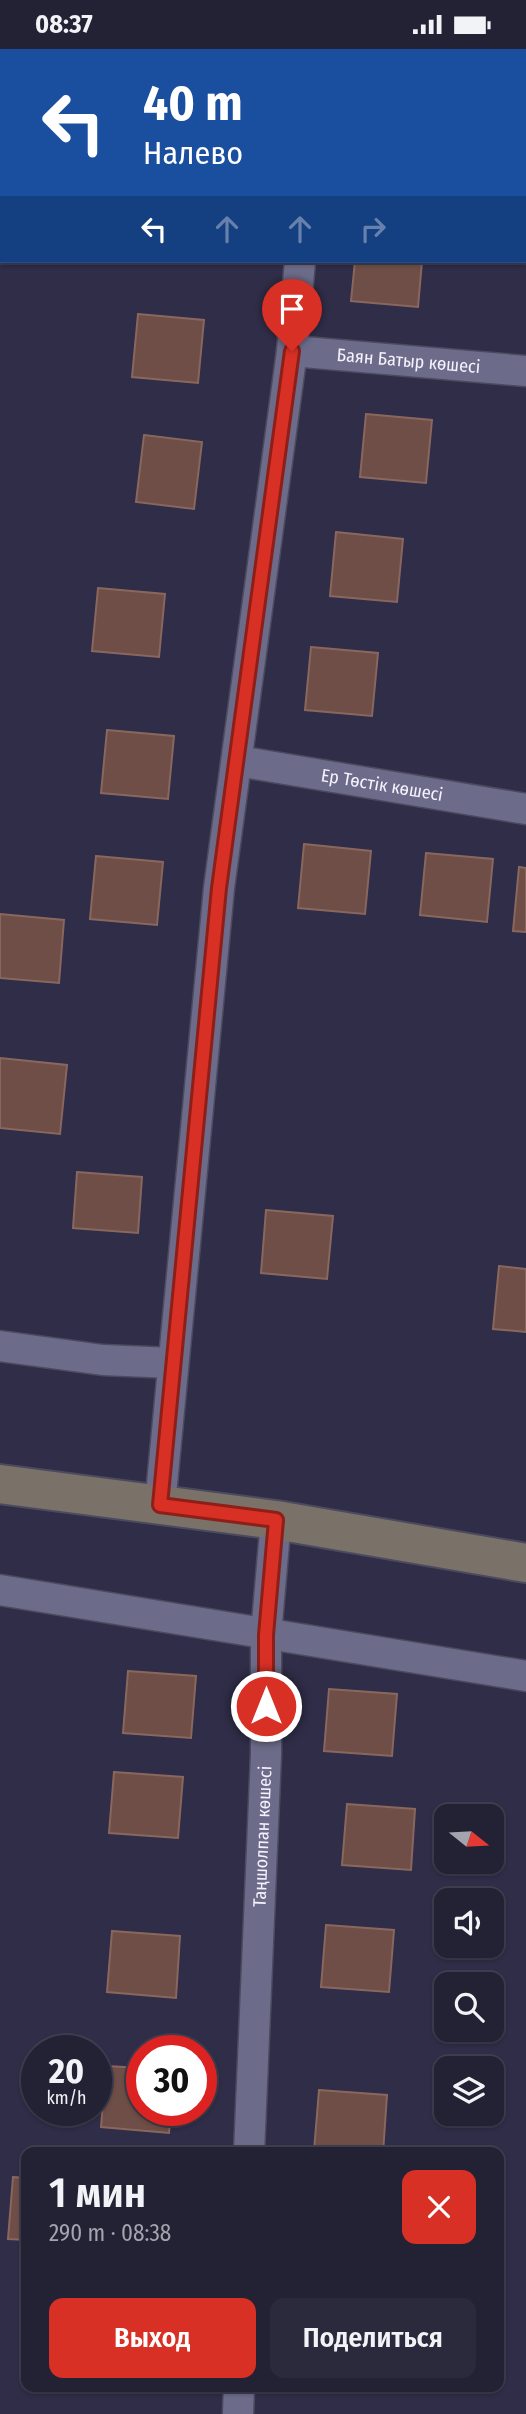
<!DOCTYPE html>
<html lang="ru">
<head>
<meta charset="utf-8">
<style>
  body { margin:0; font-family:"Fira Sans Condensed",sans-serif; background:#2b2a3d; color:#f1f3f6; height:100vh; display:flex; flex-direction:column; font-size:26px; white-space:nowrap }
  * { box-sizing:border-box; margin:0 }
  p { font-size:23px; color:#a3a4ad }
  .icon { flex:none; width:38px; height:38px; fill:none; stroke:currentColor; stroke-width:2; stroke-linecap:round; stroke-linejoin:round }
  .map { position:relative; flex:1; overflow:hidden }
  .panel { position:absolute; left:21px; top:2098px; width:483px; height:245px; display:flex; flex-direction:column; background:#232235; border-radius:14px; box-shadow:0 2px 5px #0004,0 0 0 2px #403f50 }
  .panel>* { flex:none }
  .guide { position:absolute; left:0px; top:0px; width:527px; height:214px; box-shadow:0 2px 5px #0004,0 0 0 2px #403f50; background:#1a4fa0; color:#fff; overflow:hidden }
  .needle { width:46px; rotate:108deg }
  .controls { position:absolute; left:434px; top:1755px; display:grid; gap:14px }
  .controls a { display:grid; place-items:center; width:70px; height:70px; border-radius:14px; background:#232235; box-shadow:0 2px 5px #0004,0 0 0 2px #403f50; font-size:35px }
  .speed { position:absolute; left:21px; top:1986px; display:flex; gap:14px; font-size:35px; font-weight:700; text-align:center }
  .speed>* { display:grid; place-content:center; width:91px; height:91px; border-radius:50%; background:#232235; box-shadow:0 2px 5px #0004,0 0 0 2px #403f50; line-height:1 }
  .speed small { font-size:18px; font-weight:400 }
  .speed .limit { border:10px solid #d22; background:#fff; color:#111 }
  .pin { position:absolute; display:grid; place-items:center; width:60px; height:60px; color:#fff; margin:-72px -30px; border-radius:50% 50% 50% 0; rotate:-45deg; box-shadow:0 0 7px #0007 }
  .pin .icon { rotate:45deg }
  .me { position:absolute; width:77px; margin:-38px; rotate:0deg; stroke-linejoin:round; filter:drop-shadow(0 0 5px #0008) }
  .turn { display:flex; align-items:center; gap:24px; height:147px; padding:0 28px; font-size:32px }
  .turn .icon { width:91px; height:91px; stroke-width:2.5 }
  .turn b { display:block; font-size:49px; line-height:60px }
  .lanes { display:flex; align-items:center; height:66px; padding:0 28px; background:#0003; justify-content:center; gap:35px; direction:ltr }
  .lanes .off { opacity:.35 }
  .round { display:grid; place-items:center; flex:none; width:74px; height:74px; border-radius:14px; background:#2b2a3d }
  .summary { display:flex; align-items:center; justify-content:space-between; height:119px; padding:0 28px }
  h1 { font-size:42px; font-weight:600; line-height:52px }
  .cta { display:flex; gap:14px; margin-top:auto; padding:14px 28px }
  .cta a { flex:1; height:80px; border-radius:14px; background:#d93025; color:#fff; font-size:28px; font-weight:600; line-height:80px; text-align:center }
  .cta a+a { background:#2b2a3d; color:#f1f3f6 }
  .status { display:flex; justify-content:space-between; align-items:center; height:49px; padding:0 35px; background:#232235; direction:ltr }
  .status svg { height:19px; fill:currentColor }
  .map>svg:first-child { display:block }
  .building { fill:#6e4e46; stroke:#89675e; stroke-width:2 }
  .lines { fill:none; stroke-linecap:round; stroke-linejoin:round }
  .street-casing { stroke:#4c4a5f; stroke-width:33 }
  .secondary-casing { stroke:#4c4a5f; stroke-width:42 }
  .street { stroke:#6c6b89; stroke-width:30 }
  .secondary { stroke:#7a7269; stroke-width:38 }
  .route-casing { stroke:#8d1f18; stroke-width:18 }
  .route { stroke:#d93025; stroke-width:12 }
  .labels { text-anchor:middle; stroke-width:6; stroke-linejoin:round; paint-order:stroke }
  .street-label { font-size:18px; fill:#f3f3fe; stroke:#2f2d47 }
</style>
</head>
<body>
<div class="status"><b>08:37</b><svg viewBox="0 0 49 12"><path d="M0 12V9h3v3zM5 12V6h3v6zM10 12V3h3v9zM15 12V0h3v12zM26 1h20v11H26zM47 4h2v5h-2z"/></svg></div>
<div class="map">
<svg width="526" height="2365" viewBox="0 0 526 2365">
  <rect width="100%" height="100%" fill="#2f2d47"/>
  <path class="building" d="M355,212H422L418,258L351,252Z
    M138,265L204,271L198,334L132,328Z
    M366,365L432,371L426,434L360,428Z
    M144,386L202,393L194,460L136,453Z
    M336,483L403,490L397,553L330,547Z
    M98,539L165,545L159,608L92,602Z
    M311,598L378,604L372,667L305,661Z
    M107,681L174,687L168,750L101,744Z
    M304,795L371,802L365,865L298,859Z
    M426,804L493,810L487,873L420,866Z
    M96,807L163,813L157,876L90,870Z
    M519,818L526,819V883L513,882Z
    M0,865L64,871L59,934L0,929Z
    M0,1009L67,1016L60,1085L0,1079Z
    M77,1123L142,1128L138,1184L73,1179Z
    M266,1161L333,1167L327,1230L261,1224Z
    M499,1217L526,1220V1283L493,1280Z
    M128,1622L196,1627L191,1689L123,1684Z
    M329,1640L397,1645L392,1707L324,1702Z
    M114,1723L183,1728L178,1789L109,1784Z
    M347,1755L415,1760L411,1821L342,1816Z
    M326,1876L394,1881L389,1943L321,1938Z
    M112,1882L180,1887L176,1949L107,1943Z
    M106,2017L142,2019V2062H171L169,2084L101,2078Z
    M319,2041L387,2046L383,2104L314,2102Z
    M13,2128L26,2129V2191L8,2190Z"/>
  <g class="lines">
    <g class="street-casing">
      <g id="street">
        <path d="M319,2V0"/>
        <path id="s1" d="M292,302L526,322"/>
        <path id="s2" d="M237,712L526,760"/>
        <path d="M0,1297L103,1311L173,1314"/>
        <path d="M160,1456L219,839L292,302L300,212"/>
        <path d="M0,1541L526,1627"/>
        <path id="s3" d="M249,2104L266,1705V1585L276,1471"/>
        <path d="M238,2365L239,2338"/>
      </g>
    </g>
    <g class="secondary-casing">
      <path id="secondary" d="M0,1435L276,1471L526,1514"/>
    </g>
    <use href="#street" class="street"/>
    <use href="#secondary" class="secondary"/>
  </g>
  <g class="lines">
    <g class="route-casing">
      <path id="route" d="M266,1657V1586L276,1471L160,1456L219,839L292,302"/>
    </g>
    <use href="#route" class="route"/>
  </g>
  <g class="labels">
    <g class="street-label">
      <text dy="6" stroke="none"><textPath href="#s1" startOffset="117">Баян Батыр көшесі</textPath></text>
      <text dy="6" stroke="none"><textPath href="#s2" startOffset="147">Ер Төстік көшесі</textPath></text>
      <text dy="6" stroke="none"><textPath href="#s3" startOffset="317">Таңшолпан көшесі</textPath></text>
    </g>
  </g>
</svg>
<div class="controls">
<a><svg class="needle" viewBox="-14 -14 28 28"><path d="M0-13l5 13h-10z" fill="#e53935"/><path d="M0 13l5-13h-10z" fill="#a3a4ad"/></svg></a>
<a><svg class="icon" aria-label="sound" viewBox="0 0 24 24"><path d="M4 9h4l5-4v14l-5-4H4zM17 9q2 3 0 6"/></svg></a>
<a><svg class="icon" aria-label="search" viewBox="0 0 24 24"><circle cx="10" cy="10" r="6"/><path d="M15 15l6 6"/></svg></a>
<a><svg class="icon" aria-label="layers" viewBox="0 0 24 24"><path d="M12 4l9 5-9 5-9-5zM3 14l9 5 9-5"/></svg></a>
</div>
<div class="speed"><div>20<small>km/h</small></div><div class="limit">30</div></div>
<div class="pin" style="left:292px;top:302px;background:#d93025"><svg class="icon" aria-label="arrive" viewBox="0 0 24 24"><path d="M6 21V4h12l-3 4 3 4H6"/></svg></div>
<svg class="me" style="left:266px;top:1657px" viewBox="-20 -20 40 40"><circle r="17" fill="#d93025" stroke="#fff" stroke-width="3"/><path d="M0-11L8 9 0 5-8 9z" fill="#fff"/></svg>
<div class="guide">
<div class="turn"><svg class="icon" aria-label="left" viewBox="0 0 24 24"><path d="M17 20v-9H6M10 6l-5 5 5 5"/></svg><div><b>40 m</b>Налево</div></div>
<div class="lanes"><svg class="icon" aria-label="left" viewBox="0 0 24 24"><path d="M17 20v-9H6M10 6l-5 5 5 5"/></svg><svg class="icon off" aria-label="ahead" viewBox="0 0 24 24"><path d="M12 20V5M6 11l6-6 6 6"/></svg><svg class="icon off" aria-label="ahead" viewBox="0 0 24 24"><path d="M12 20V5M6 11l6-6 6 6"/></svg><svg class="icon off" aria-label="right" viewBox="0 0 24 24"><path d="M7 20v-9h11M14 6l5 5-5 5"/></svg></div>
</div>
<section class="panel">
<div class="summary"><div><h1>1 мин</h1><p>290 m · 08:38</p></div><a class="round" style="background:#d93025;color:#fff"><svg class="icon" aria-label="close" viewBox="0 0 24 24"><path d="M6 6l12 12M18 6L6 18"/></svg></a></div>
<div class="cta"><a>Выход</a><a>Поделиться</a></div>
</section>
</div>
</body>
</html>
